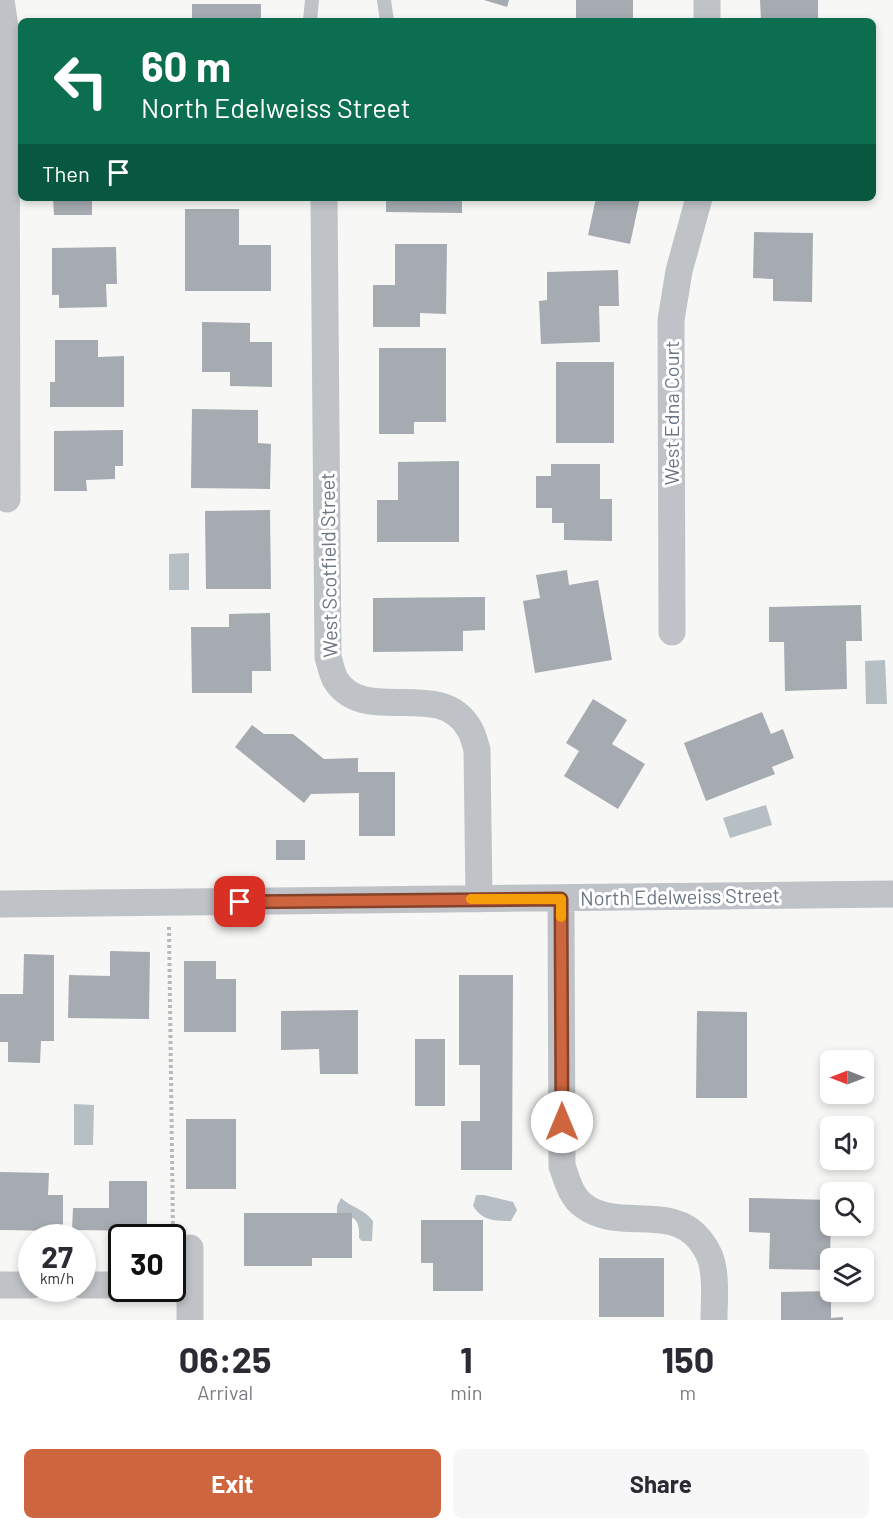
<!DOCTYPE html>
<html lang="en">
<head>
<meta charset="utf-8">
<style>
  body { margin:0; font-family:Barlow,sans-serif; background:#f7f7f7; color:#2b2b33; height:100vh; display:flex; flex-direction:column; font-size:22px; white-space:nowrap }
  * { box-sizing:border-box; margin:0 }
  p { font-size:20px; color:#7c7c81 }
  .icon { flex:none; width:33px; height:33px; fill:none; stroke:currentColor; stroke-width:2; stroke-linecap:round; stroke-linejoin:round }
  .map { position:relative; height:1320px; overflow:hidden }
  .sheet { display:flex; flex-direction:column; background:#fff; flex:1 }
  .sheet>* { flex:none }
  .top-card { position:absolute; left:18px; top:18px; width:858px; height:183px; border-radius:9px; box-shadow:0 3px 9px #0003; background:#0b6e4f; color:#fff; overflow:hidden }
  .needle { width:39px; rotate:270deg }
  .controls { position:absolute; left:820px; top:1050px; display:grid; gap:12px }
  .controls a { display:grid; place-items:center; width:54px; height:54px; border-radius:9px; background:#fff; box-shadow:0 3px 9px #0003; font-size:30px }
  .speed { position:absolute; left:18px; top:1224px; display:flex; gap:12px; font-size:30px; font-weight:700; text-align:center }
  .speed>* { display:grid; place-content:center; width:78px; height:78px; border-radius:50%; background:#fff; box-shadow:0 3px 9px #0003; line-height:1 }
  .speed small { font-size:15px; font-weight:400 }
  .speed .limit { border:3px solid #111; border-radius:9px; background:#fff; color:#111 }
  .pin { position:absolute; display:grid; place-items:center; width:51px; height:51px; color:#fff; margin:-26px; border-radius:12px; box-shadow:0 3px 9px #0006 }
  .me { position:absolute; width:66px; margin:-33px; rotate:0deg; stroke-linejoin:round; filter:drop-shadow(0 0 4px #0008) }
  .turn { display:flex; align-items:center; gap:21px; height:126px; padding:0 24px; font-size:27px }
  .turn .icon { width:78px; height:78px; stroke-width:2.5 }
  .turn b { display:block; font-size:42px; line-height:51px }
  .then { display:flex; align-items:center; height:57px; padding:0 24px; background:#0003; gap:12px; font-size:22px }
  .eta { display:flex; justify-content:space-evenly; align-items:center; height:102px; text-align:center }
  .eta b { font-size:36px; font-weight:700; line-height:42px }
  .primary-button { display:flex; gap:12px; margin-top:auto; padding:12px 24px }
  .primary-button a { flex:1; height:69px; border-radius:9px; background:#cd653f; color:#fff; font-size:24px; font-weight:700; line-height:69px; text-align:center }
  .primary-button a+a { background:#f7f7f7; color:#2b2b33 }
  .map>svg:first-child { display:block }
  .water { fill:#b6bfc4 }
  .building { fill:#a5abb1 }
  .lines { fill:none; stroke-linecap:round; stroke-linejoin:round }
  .path { stroke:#b7babc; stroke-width:4; stroke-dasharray:3 3; stroke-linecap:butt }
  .lane { stroke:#bfc2c6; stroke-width:14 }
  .street { stroke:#bfc2c6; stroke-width:27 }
  .route-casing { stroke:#854229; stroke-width:15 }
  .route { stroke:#cd653f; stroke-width:10 }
  .slow { stroke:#f59e0b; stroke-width:10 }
  .labels { text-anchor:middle; stroke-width:6; stroke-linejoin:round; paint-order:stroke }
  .street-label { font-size:20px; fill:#6a7682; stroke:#fff }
</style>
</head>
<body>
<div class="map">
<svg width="893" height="1320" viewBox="0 0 893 1320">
  <rect width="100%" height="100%" fill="#f7f7f5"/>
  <path class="water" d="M189,553V590H169V554Z
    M885,660L887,704H866L865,661Z
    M766,805L772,825L730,838L723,818Z
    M74,1104L94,1105L93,1145H74Z
    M476,1195H484L513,1202L517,1210L511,1221C496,1221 482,1221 473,1206Z
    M341,1198C352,1208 363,1208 373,1221L372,1241H362L359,1238C360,1220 355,1214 337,1218V1206Z"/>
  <path class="building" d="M484,0H509L507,7Z
    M576,0H633V21H576Z
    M760,0H818V21H761Z
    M192,4H261V21H192Z
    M53,198H92V215H54Z
    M386,198H462V213L386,212Z
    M596,198H640L630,244L588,235Z
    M185,209H239V245H271V291H185Z
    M754,232L813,233L812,302L773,301V279L753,278Z
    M395,244H447L446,314L420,313V327H373V285H395Z
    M116,247L117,284H106L107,307L59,308V295H52V248Z
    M618,270L619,306H599L600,342L541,344L539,301L547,300V272Z
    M202,322L250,323V342H272V387L230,386V372H202Z
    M55,340H98V357L124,356V407H50V382H55Z
    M379,348H446V422H414V434H379Z
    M556,362H614V443H556Z
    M192,409L258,410V443L271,444L270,489L191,488Z
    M123,430V466H115V479L86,480L87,491H54V431Z
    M459,461V542H377V500H398V462Z
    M551,464H600V499H612V541L564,540V523H552V508H536V476H551Z
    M270,510L271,589H206L205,511Z
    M567,570L569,585L598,580L612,660L535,673L523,601L540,598L536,575Z
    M485,597V630L463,631V651L373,652V598Z
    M861,605L862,641H846L847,689L785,691L784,642H769V607Z
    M270,613L271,671H252V693H192L191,627H229V614Z
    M593,699L627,720L612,744L645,764L618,809L564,776L579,751L566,743Z
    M762,712L771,734L783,729L794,758L772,767L775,774L706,801L684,743Z
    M252,725L264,734H293L324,759L358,758V772H395V836H359V793L311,794L304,803L235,747Z
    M276,840H305V860H276Z
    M110,951L150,952L149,1019L68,1018L69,975L110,976Z
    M24,954L54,955V1041H41L40,1063L8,1062V1042H0V994H23Z
    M184,961H216V979H236V1032H184Z
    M459,975H513L512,1170H461V1121H480V1065H459Z
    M358,1010V1074H320L319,1049L281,1050V1011Z
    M697,1011L747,1012V1098H696Z
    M415,1039H445V1106H415Z
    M186,1119H236V1189H186Z
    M0,1172L49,1173L48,1195H63V1231L0,1230Z
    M109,1181H147V1231L72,1230L73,1208H109Z
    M749,1198L831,1200L830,1270L769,1269L770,1233L749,1232Z
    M244,1213H352V1258H312V1266H244Z
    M421,1220H483V1291H433V1263H421Z
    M599,1258H664V1317H599Z
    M831,1291V1318L843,1317V1320H781V1292Z"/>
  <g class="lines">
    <path class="path" d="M169,927L173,1231"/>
    <path class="lane" d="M384,0L387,21
      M310,21L312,0"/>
    <path class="street" d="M1,0L6,34L7,499
      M707,0V21
      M324,198L328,657C330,664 332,673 335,679C363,727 440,677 469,728C473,734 475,743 477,750L479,899
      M672,632L671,320L679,271L699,198
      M561,899L562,1166C567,1180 571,1197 584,1206C619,1232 671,1203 700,1240C707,1249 712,1258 713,1269C716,1285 714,1303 714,1320
      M0,904L893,894
      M190,1248V1320
      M0,1285H32
      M82,1285H122"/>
  </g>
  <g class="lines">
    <g class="route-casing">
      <path id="route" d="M240,902L561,899L562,1122"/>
    </g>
    <use href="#route" class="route"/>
    <path class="slow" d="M471,899H561V917"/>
  </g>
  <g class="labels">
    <g class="street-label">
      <text transform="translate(672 413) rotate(-90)" y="7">West Edna Court</text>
      <text transform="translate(329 565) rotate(-91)" y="7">West Scotfield Street</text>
      <text transform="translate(680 897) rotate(-1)" y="7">North Edelweiss Street</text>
    </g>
  </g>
</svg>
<div class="controls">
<a><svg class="needle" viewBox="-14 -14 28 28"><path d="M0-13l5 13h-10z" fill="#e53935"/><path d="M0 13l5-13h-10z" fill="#7c7c81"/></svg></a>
<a><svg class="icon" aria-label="sound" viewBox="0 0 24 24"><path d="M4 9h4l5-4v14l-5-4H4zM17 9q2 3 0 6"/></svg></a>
<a><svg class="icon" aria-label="search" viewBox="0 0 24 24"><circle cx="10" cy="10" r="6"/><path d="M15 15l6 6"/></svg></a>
<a><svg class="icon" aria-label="layers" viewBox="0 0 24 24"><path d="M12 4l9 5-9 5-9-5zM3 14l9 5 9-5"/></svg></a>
</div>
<div class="speed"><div>27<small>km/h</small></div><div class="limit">30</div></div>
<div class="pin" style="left:240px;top:902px;background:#d93025"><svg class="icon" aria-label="arrive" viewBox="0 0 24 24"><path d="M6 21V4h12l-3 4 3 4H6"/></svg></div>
<svg class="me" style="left:562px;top:1122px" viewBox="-20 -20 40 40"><circle r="19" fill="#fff"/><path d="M0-13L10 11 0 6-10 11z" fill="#cd653f"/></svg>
<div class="top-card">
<div class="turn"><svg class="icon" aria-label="left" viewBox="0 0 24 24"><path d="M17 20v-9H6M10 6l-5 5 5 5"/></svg><div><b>60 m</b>North Edelweiss Street</div></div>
<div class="then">Then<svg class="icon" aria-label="arrive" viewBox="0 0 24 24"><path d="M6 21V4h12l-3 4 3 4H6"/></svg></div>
</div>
</div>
<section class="sheet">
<div class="eta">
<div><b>06:25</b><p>Arrival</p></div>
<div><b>1</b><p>min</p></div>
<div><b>150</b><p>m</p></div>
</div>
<div class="primary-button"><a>Exit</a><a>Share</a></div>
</section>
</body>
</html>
